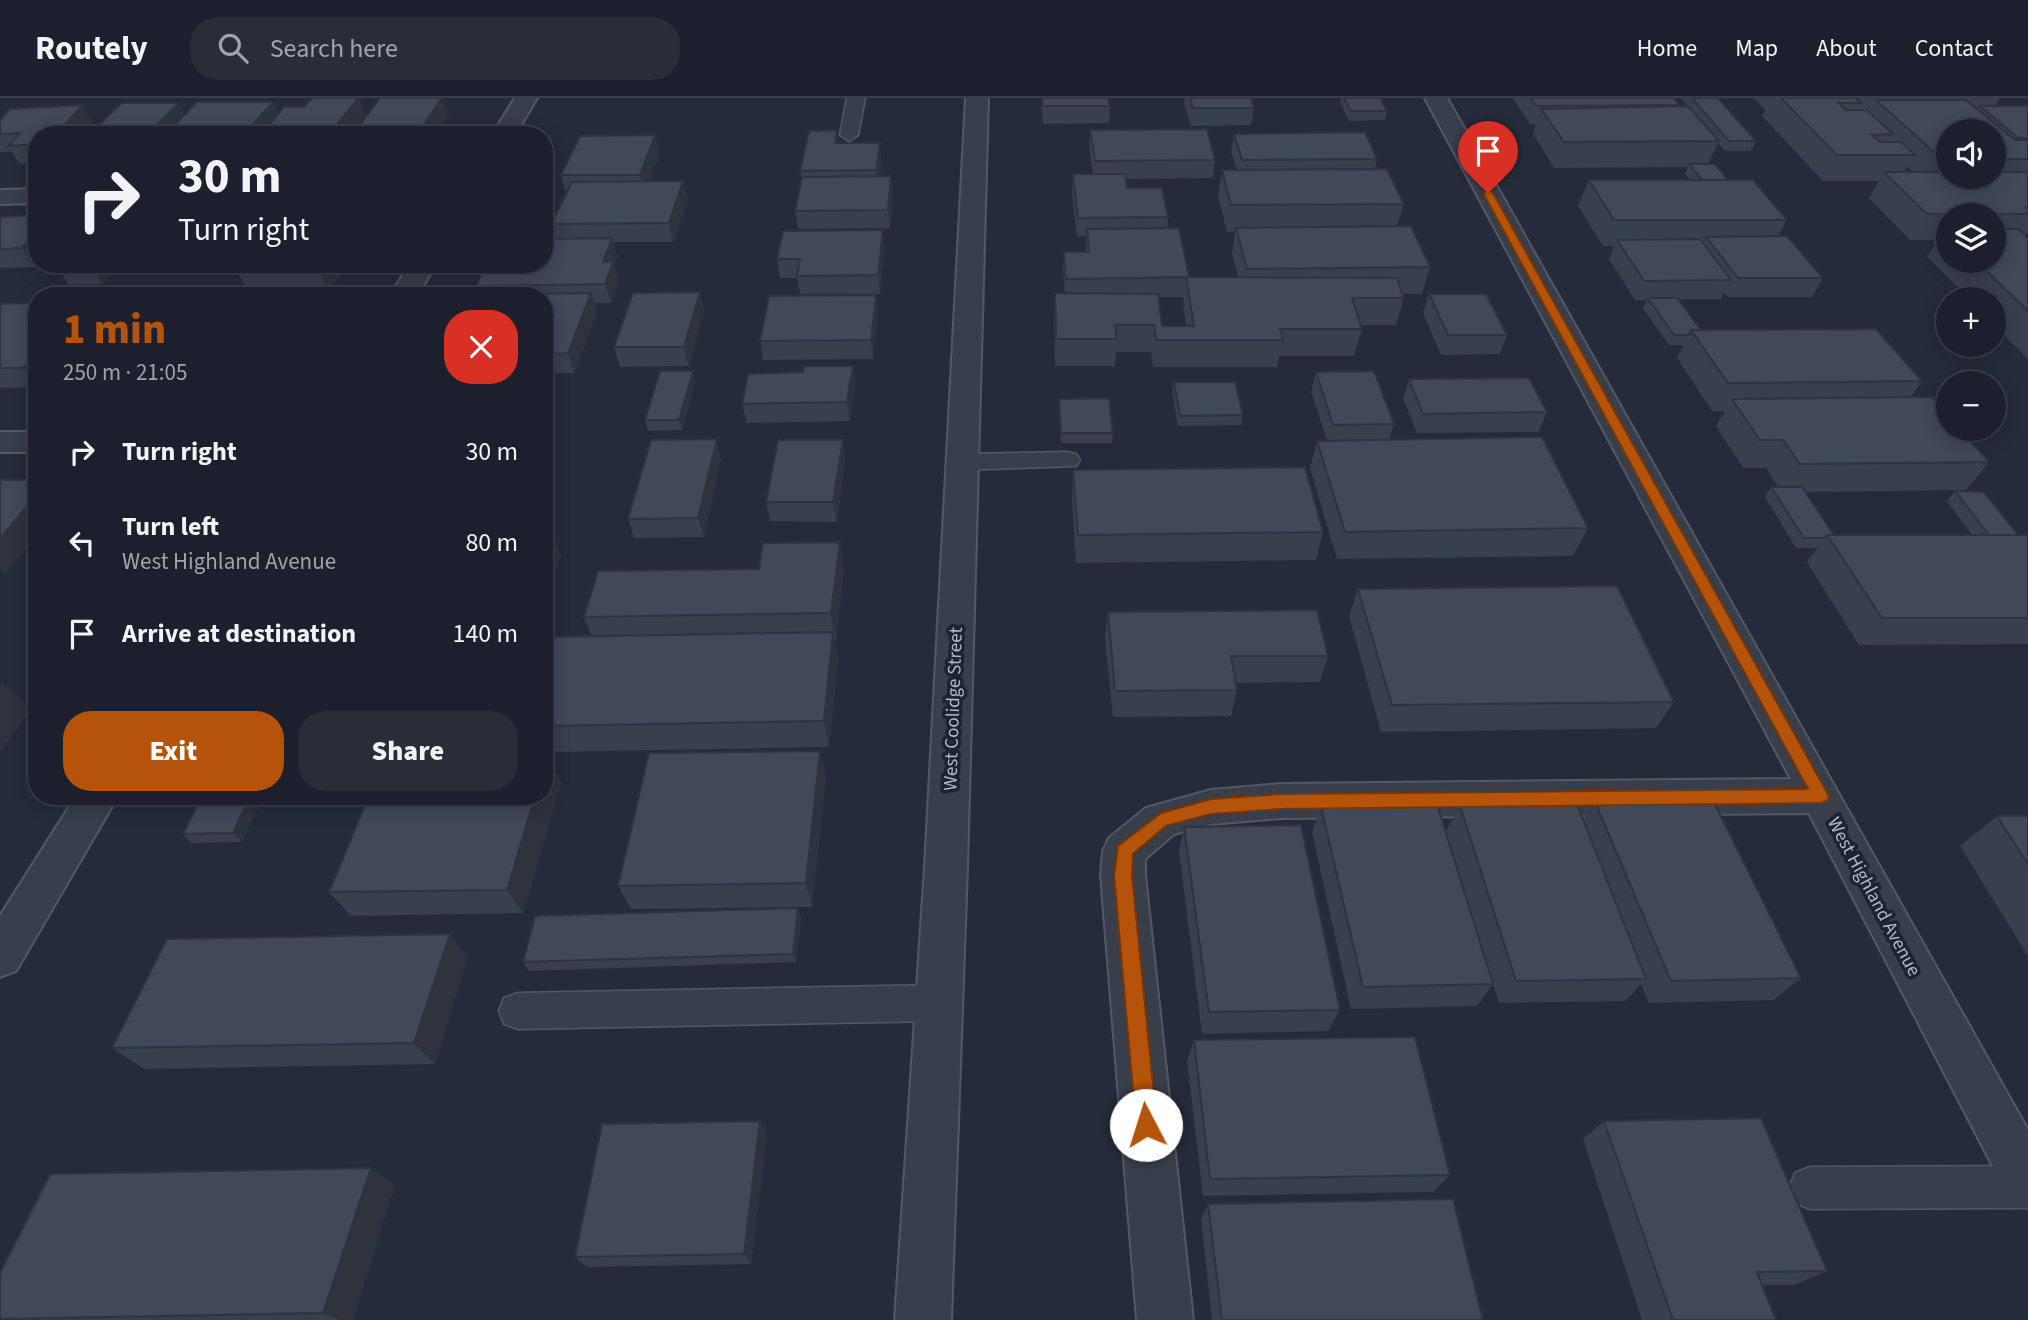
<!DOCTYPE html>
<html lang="en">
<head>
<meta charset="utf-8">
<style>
  body { margin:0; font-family:"Source Sans 3",sans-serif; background:#292d38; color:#f1f3f6; height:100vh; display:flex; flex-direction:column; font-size:26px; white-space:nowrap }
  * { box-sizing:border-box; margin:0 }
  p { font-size:23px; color:#a0a3a9 }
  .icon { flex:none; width:38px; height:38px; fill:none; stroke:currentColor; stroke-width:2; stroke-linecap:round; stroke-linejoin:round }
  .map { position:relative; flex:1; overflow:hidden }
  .sheet { position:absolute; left:28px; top:189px; width:525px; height:518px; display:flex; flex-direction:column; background:#1c202c; border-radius:28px; box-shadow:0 4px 18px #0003,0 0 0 2px #3a3e48 }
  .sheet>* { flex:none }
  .top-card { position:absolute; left:28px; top:28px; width:525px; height:147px; border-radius:28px; box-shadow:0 4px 18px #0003,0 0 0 2px #3a3e48; background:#1c202c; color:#f1f3f6; overflow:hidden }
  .controls { position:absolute; left:1936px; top:21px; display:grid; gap:14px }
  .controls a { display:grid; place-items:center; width:70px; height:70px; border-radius:50%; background:#1c202c; box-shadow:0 4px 18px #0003,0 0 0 2px #3a3e48; font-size:35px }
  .pin { position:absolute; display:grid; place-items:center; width:60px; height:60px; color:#fff; margin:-72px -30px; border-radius:50% 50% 50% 0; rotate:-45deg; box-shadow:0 0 7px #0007 }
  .pin .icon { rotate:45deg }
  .me { position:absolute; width:77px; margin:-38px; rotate:355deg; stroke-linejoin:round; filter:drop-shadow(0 0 5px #0008) }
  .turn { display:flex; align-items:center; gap:24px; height:147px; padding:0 35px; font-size:32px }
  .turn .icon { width:91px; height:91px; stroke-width:2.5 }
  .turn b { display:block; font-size:49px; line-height:60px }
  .round { display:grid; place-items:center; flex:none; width:74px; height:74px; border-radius:28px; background:#292d38 }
  .overview { display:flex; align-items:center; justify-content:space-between; height:119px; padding:0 35px }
  h1 { font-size:42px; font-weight:800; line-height:52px; color:#b45309 }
  .primary-button { display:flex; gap:14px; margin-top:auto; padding:14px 35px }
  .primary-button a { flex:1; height:80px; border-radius:28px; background:#b45309; color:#fff; font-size:28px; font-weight:800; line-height:80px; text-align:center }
  .primary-button a+a { background:#292d38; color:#f1f3f6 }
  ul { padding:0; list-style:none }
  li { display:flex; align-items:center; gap:21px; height:91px; padding:0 35px }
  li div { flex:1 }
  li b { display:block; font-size:26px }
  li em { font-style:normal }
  header { display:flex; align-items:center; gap:42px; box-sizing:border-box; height:98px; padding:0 35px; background:#1c202c; border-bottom:2px solid #3a3e48 }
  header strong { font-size:33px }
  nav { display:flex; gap:38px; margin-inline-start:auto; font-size:24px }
  .search { width:490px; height:63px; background:#292d38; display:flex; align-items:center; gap:18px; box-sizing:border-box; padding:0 24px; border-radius:28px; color:#a0a3a9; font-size:26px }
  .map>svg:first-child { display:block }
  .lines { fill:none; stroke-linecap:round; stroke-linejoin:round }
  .service-casing { stroke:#535865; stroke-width:3 }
  .minor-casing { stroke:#535865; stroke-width:4 }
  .service { fill:#383e4a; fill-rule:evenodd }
  .minor { fill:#383e4a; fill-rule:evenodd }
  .wall { fill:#383f4d; fill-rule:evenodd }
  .shaded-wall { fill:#2e333e }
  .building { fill:#414959; stroke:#2e333e; stroke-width:2 }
  .route { fill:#b45309; stroke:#753606; stroke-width:2 }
  .labels { text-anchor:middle; stroke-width:7; stroke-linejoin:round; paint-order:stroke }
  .street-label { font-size:19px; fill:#b4b8c6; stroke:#1d232f }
</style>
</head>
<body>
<header>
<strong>Routely</strong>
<div class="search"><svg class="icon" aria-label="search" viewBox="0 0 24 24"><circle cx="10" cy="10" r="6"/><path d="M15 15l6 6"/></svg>Search here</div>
<nav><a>Home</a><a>Map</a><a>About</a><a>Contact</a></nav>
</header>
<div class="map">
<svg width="2028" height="1222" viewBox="0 0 2028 1222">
  <rect width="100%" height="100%" fill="#252b3a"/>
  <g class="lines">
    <g class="service-casing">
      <path id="service" d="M847,0H865L858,37L849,43L840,37Z
        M1067,354L1076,356L1080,362L1076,368L962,372L953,370L949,364L953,358L962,356Z
        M939,887L952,892L958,905L952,918L939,923L518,931L504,926L499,913L504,900L518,895Z
        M2028,1068V1110L1810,1111L1795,1105L1789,1090L1795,1075L1810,1069Z"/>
    </g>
    <g class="minor-casing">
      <path id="minor" d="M515,0H537L515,37H492Z
        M966,0H988L967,769L951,1222H895L925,769Z
        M1425,0H1447L2028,1032V1109L2010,1101L1809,715L1282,720L1211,726L1174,736L1145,761V777L1193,1222H1137L1101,777L1103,753L1109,740L1146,710L1211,692L1282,686L1791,681Z
        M37,91V105L0,106V92Z
        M410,166H436L417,198H390Z
        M0,334H37V354H0Z
        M76,698H118L16,873L0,879V818Z"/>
    </g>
    <use href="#service" class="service"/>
    <use href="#minor" class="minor"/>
  </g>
  <path class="wall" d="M312,0H359L365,17L350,37H88L179,5L185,17L273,4L278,15L304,9Z
    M1041,0H1108L1110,8L1109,25L1043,26Z
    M1185,0H1251L1254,10L1251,27L1191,28L1184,5Z
    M1341,0H1380L1387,13L1385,22L1349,23L1340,4Z
    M1513,0H1673L1679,8H1688L1681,0H1718L1756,43L1751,53H1725L1718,45L1708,66L1728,82L1787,122L1778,138L1823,180L1812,199H1728L1724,194L1721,201H1678L1701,232L1922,283L1911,299L1989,364L1966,392L1805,394L1834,437H1972L1947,403L1955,393L2018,437H2028V546L1859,547L1807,464L1817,450H1796L1765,399L1771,389H1778L1766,370H1743L1716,328L1725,313H1712L1677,260L1684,247H1669L1643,210L1647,202H1635L1609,161L1614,148H1603L1578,108L1589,82H1690L1685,76L1688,69L1554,70L1533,36L1536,26H1530Z
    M1754,0H2000L1995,8H2028V136H2023L2028,140V261L1993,226V201H1969L1927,158L1938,142H1910L1869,100L1879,83H1823L1762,18L1765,12ZM1948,33H1993V79H1948ZM1907,69L1912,74H1904ZM1948,117H1993V163H1948Z
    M82,7L93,25L83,37H37V65L20,66L12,54H0V22Z
    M1090,32L1215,62L1213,80L1125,81L1127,90L1168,119L1167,130L1189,179H1238L1232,156L1235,133L1227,134L1218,98L1222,72H1237L1231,54L1234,36L1377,61L1375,71L1404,106L1397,128L1430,169L1422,196H1403L1404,200L1396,227H1360L1362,231L1354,258H1279L1277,269H1153L1151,254H1116L1115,268H1055L1054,222L1055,195H1065L1063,173L1064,154H1086V138L1077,139L1072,95L1073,76H1093L1089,49ZM1158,199H1184L1183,206L1186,228H1162Z
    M838,45L881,63L880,79L891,78L893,97L890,130L798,131L795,113L802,83L800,73Z
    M660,55L649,83H683L688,102L673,144H613L617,159L614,166L619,182L611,205H594L597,214L574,275H544V198H480L476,188L544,166L556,141L551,126L566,94L561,77Z
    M37,117V166L35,169L0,170V119Z
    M884,151L880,196H800L797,180H780L777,161Z
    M56,166H152L145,175L112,176L103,186L69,187L56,168Z
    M152,166H348L329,194L249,195L239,177H159Z
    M700,194L704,213L689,268L620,269L614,249Z
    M1429,196L1507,237L1500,256L1441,257L1423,215Z
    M876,197L878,216L873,261L763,262L760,243Z
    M37,205V289L0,290V206Z
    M853,268L855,287L850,323L747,325L742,306Z
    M1316,274L1394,326L1389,342L1588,430L1573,458L1337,461L1310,370L1317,343H1327L1311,293Z
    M1409,281L1547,314L1538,334L1417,335L1403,301Z
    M695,283L682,332L648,333L645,322Z
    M1174,284L1243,317L1241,327L1178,328L1172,294Z
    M1059,301L1113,335L1112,345H1061Z
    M721,361L704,439L634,440L628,421Z
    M845,362L837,424L770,423L766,404Z
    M1073,372L1323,434L1316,462L1076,465L1072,400Z
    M844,471L836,542H834L838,561L829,649L544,654V539L592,538L584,519Z
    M1358,491L1674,604L1656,630L1381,634L1349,518Z
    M1108,514L1328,558L1320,584L1236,585L1237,592L1231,618L1113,619L1105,541Z
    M826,678L812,809L631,811L618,788Z
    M561,684L523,815L351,818L329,794Z
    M202,698L242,744L192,745L183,736Z
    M1595,704L1801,880L1774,902L1649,905L1641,886L1625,903L1499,905L1446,733L1460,708L1583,722Z
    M1321,709L1493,886L1477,908L1351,911L1312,734Z
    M1997,718H2028V858L1960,748Z
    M1184,729L1340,912L1328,933L1202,936L1179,753Z
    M801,819L796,864L529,873L523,864Z
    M468,859L435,966L144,971L112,950Z
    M1194,942L1450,1077L1433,1094L1203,1098L1187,963Z
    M760,1023L767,1036L751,1166L587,1169L575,1159Z
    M1604,1023L1827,1173L1795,1187H1762L1776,1222H1642L1583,1041Z
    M371,1070L395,1087L353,1222H0V1175Z
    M1208,1106L1483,1222H1212L1201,1122Z"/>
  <path class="shaded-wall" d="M355,0H359L365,17L350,37H329Z
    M442,0H443L449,16L436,37H417Z
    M273,4L281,21L266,30L269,36L268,37H249L247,33Z
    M179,5L188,23L174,37H147Z
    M82,7L93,25L83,37H57Z
    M837,32L839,50L835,45Z
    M655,37L660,55L645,95L640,77Z
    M880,45L881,63L878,91L876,72Z
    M891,78L893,97L890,130L888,112Z
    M683,83L688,102L673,144L669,125Z
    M37,132V166L35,169L22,150Z
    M883,132L884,151L880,196L878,177Z
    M612,140L617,159L614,166L619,182L611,205L605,186L603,164Z
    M92,166H106L112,176L103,186L91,167Z
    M139,166H152L145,175Z
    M326,166H348L329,194L320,175Z
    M700,194L704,213L689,268L684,249Z
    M591,195L597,214L574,275L568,255Z
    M876,197L878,216L873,261L871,242Z
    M37,255V287L23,270Z
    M853,268L855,287L850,323L847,304Z
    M693,273L695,283L682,332L679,322Z
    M717,341L721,361L704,439L698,420Z
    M843,342L845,362L837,424L833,404Z
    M37,395V436L5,477L0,471V441Z
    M549,430L561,457L544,507V445Z
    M840,444L844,471L836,542L831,515Z
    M833,534L838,561L829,649L824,623Z
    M2,584L31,611L0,655V588Z
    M820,653L826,678L812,809L806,785Z
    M547,658L561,684L523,815L507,792L535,698H544V668Z
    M250,698H263L242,744L233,735Z
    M798,810L801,819L796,864L793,856Z
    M450,836L468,859L435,966L414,945Z
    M760,1023L767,1036L751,1166L744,1156Z
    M371,1070L395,1087L353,1222H338L323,1215Z"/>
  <path class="building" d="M312,0H358L329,37H292L298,29L266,30L284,9H304Z
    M380,0H442L417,37H352Z
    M1042,0H1108L1110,8H1043Z
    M1190,0H1251L1254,10H1193Z
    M1344,0H1380L1387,13H1351Z
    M1530,0H1673L1680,7L1536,8Z
    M1692,0H1718L1756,43H1729Z
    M1781,0H1856L1861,5H1839L1846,12H1867L1893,36L1872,37L1880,44H1901L1915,57H1837Z
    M1876,2H1966L2015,42H2028V61H1993V33H1948V62H1943Z
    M197,4H273L247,33H192L189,37H165Z
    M122,5H179L147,37H88Z
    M82,7L57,37H37V46L8,48L20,35L0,36V22L10,11Z
    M1688,8L1719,43L1564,44L1541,11Z
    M1980,8H2028V40H2018Z
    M1207,31L1215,62L1095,63L1090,32Z
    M837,32L835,45H880L876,72L800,73L809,33Z
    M1365,34L1377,61L1242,62L1234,36Z
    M655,37L640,77H561L580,38Z
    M1689,66H1715L1728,82H1702Z
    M1387,71L1404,106L1231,107L1222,72Z
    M1884,74H1948V79H1993V74H2028V109H2026L2028,111V116H1927Z
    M1073,76H1125L1127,90H1162L1168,119L1078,120Z
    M891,78L888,112L795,113L802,79Z
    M1589,82H1753L1787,122H1614Z
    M683,83L669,125L551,126L572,84Z
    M37,117V132L22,150L0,151V119Z
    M1411,128L1430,169L1247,171L1236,130Z
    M1179,130L1189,179L1066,181L1064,154H1089L1087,131Z
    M1993,131H2018L2028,140V213L1976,163H1993Z
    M883,132L878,177L797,178L800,161H777L783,133Z
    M1787,138L1823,180H1738L1706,139Z
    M612,140L603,164L614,163L605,186L476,188L486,166H544V141Z
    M1700,141L1731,182L1644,183L1617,142Z
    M57,166H92L91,167L56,168Z
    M245,166H326L320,175L238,176Z
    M1186,179L1397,180L1404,200H1352L1362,231H1280L1283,242H1156L1154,227H1115L1117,241H1056L1055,195L1158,196L1162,228H1194Z
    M700,194L684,249H614L633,195Z
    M591,195L568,255L544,256V198H511L512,196Z
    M1429,196H1486L1507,237H1448Z
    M157,197H203L156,198Z
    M876,197L871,242L760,243L769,198Z
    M1648,200H1677L1701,232H1691L1689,237H1674Z
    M37,205V255L23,270H0V206Z
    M1876,231L1922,283L1728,285L1691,232Z
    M804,268H853L847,304L742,306L748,276L803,274Z
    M660,273H693L679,322H645Z
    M1374,273L1394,326L1333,327L1316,274Z
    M1529,280L1547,314L1423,316L1409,281Z
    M1174,284H1235L1243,317L1180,318Z
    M1932,299L1948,317V331H1960L1989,364L1800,366L1783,342H1760L1732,301Z
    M1109,300L1113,335H1061L1059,301Z
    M1542,339L1588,430L1345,434L1317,343Z
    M717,341L698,420L628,421L651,342Z
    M778,342H843L833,404H766Z
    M1305,369L1323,434L1078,437L1073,372Z
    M0,382H37V395L0,441Z
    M1771,389H1802L1834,437H1827L1825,440H1804Z
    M1955,393L1984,394L2018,437H1989Z
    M544,430H549L544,445Z
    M1827,437H2028V520H1882Z
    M840,444L831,515L584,519L598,473L759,471L763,445Z
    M1617,488L1674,604L1392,607L1358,491Z
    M1317,512L1328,558H1231L1237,592L1115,593L1108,514Z
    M833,534L824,623L544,628V539Z
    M820,653L806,785L618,788L649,655Z
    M202,698H250L233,735L183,736Z
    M369,698H535L507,792L329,794Z
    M1713,702L1801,880L1671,883L1595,704Z
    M1437,706L1493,886L1363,889L1321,709Z
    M1577,706L1646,881L1516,883L1460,708Z
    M1997,718H2028V766Z
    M1301,727L1340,912L1209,914L1184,729Z
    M798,810L793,856L523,864L535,818Z
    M450,836L414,945L112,950L167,841Z
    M1415,939L1450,1077L1210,1081L1194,942Z
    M1761,1020L1827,1173L1757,1174L1776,1222H1673L1604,1023Z
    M760,1023L744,1156L575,1159L602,1026Z
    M371,1070L323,1215L0,1221V1175L50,1076Z
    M1453,1101L1483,1222H1222L1208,1106Z"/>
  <path class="route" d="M1488,92L1493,95L1829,698L1827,703L1821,705L1282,711L1211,716L1166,728L1133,756L1132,777L1157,1027L1154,1035L1146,1038L1139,1035L1136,1027L1114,777L1118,748L1161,715L1211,701L1282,696L1808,691L1483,95Z"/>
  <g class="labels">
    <g class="street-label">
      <text transform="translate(952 611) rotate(-88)" y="7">West Coolidge Street</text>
      <text transform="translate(1875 798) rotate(62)" y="7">West Highland Avenue</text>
    </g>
  </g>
</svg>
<div class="controls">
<a><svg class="icon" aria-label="sound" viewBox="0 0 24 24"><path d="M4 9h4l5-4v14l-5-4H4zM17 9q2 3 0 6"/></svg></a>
<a><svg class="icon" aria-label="layers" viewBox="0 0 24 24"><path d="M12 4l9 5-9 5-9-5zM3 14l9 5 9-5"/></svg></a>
<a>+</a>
<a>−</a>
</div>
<div class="pin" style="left:1488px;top:95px;background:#d93025"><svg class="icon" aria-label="arrive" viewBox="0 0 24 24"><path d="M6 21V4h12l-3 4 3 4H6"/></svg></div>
<svg class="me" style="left:1146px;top:1027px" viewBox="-20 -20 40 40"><circle r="19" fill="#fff"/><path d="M0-13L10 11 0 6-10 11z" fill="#b45309"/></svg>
<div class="top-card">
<div class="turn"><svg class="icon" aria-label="right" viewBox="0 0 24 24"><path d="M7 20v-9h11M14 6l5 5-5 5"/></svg><div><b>30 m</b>Turn right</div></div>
</div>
<section class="sheet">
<div class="overview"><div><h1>1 min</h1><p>250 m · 21:05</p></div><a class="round" style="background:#d93025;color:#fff"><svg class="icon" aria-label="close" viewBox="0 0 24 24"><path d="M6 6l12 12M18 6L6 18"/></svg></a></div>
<ul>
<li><svg class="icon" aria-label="right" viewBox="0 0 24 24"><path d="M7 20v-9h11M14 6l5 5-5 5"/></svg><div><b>Turn right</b></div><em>30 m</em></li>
<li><svg class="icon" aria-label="left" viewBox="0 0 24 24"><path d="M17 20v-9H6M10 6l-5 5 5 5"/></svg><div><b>Turn left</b><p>West Highland Avenue</p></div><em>80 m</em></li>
<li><svg class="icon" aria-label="arrive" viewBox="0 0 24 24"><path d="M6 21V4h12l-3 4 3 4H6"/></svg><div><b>Arrive at destination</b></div><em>140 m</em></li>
</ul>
<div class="primary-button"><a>Exit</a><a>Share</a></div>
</section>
</div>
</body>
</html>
